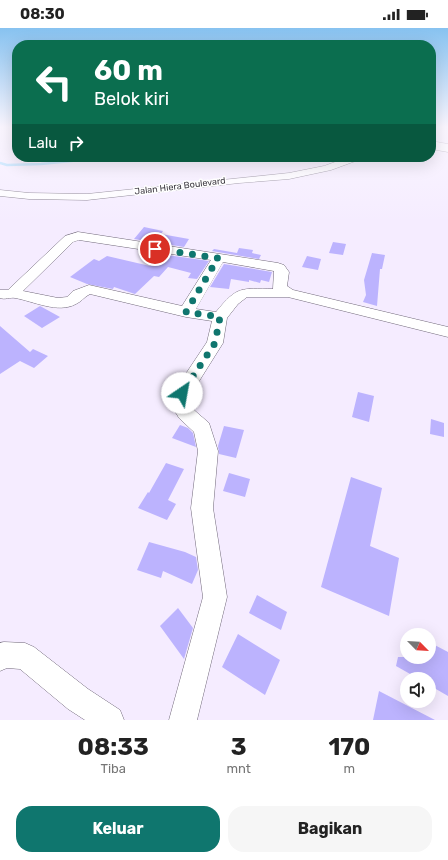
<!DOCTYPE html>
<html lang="id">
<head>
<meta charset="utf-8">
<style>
  body { margin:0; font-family:Rubik,sans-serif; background:#f6f6f6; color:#222; height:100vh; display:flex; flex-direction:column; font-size:15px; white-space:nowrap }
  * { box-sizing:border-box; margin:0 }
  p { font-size:13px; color:#767676 }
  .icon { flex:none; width:22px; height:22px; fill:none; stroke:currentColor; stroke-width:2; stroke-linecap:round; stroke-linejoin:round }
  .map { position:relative; height:692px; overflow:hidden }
  .drawer { display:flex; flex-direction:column; background:#fff; flex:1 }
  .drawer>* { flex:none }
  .top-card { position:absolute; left:12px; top:12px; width:424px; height:122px; border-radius:16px; box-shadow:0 4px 16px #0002; background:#0b6e4f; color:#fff; overflow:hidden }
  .needle { width:26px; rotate:114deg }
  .tools { position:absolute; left:400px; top:600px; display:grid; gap:8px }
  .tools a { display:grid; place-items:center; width:36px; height:36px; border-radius:50%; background:#fff; box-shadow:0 4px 16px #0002; font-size:20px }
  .pin { position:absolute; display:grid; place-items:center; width:34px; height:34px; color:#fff; margin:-17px; border:2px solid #fff; border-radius:50%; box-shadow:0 1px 4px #0007 }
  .me { position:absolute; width:44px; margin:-22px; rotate:33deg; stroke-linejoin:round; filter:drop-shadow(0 0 3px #0008) }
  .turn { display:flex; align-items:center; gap:14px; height:84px; padding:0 16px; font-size:18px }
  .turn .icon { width:52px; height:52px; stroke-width:2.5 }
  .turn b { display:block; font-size:28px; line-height:34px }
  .then { display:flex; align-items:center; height:38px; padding:0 16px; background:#0003; gap:8px; font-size:15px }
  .eta { display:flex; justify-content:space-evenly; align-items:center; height:68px; text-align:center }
  .eta b { font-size:24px; font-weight:700; line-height:28px }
  .cta { display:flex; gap:8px; margin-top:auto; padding:8px 16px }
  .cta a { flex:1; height:46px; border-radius:16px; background:#0f766e; color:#fff; font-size:16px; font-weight:700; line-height:46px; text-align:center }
  .cta a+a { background:#f6f6f6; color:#222 }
  .status { display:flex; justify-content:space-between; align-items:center; height:28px; padding:0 20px; background:#fff; direction:ltr }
  .status svg { height:11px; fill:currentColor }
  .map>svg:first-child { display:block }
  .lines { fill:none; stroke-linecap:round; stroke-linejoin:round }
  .stream { stroke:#97d7fd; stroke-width:2.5 }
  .building { fill:#bcb3fe }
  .minor-casing { stroke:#71697a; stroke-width:1 }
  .secondary-casing { stroke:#71697a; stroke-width:1 }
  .minor { fill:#fff; fill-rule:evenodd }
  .secondary { fill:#fff; fill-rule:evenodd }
  .route { stroke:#0f766e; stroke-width:7; stroke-dasharray:0 12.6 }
  .labels { text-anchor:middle; stroke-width:3; stroke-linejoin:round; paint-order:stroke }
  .far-street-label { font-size:9px; fill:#3c3840; stroke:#fff }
</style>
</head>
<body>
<div class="status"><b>08:30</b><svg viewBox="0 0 49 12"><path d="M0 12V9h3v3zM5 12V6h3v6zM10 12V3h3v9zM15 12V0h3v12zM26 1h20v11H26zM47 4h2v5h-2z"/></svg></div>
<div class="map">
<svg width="448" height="692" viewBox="0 0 448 692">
  <rect width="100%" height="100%" fill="#f5ecff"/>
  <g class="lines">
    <path class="stream" d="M0,135L7,137L41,136L111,129"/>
  </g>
  <path class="building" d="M144,199L163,203L161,206L189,211L184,219L134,211Z
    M333,214L346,216L343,227L329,225Z
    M239,220L253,222L252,225L261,227L259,231L212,223L214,221L237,225Z
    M372,225L385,227L382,241H380L377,278L363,274L366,267L364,252Z
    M160,226L209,233L197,251L188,250L191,245L168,239L159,249L154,248L135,266L114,259L113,261L87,256L70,249L94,231L99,233L107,228L150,238Z
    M307,228L321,231L318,242L302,239Z
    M224,236L272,244L269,254L261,252L260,255L249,252V254L231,251L229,261L210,259Z
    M40,278L60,289L42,300L24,288Z
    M0,298L30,324L33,321L48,328L34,340L20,333L0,346Z
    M358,364L374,368L369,394L352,389Z
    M431,391L444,395V409L430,406Z
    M180,397L188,400L193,405L196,419L172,410Z
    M224,398L244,402L236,430L219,426L218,418Z
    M166,435L184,441L168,472L176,476L167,492L138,480L148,464L149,465Z
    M229,445L250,451L245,469L223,463Z
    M351,449L382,460L370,518L399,530L389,588L321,559Z
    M149,514L185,524L196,529L198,542L192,556L163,543L161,550L137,542Z
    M257,567L287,584L281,602L249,585Z
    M178,580L193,600L184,631L160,598Z
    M238,606L280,632L265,667L222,639Z
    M429,614L448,624V668L429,657V651H419L396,638L398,629H429Z
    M379,663L435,692H373Z"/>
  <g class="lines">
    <g class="minor-casing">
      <path id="minor" d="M349,129H363L361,131L331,142L289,151L239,155L87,172L29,171L0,168V162L29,165L87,166L289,145L324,138Z
        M78,204L278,235L284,237L289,244L287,258L293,262L448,299V309L288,269H247L238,276L227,290L223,315L191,366L194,382L209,395L218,423L213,480L227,569L197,692H169L203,569L191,480L198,423L194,404L179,390L176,385L173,365L207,314L212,293L186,289L90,266C84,269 81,274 76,276C58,286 33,273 15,270C10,269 5,272 0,270V262H8L65,208ZM79,212L211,232L182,278L89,257L73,263L67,269L58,270L23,263L73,214ZM223,234L274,243L273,261C241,261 238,257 216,284L196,281Z
        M4,614L25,615L34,619L88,661L120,682L124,692H85L68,681L20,641L7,640L0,643V615Z"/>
    </g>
    <g class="secondary-casing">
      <path id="secondary" d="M431,113L448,116V124L431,121Z"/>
    </g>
    <use href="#minor" class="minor"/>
    <use href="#secondary" class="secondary"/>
  </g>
  <linearGradient id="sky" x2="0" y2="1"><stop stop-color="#87c2f0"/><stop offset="0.51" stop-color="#faf6ff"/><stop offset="1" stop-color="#faf6ff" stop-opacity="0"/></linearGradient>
  <rect width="448" height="194" fill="url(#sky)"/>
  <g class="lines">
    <path class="route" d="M155,221L218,230L186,284L220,289L215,315L182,365"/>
  </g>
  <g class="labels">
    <g class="far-street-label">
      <text transform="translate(180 158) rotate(-7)" y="3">Jalan Hiera Boulevard</text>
    </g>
  </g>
</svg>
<div class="tools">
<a><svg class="needle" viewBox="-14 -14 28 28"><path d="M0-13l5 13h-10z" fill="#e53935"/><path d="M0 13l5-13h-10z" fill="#767676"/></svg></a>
<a><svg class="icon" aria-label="sound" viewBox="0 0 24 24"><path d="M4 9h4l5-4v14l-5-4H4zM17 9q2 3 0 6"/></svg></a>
</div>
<div class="pin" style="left:155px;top:221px;background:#d93025"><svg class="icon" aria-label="arrive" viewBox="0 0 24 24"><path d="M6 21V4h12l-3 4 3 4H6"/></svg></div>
<svg class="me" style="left:182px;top:365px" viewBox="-20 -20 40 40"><circle r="19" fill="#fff"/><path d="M0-13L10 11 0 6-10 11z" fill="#0f766e"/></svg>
<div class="top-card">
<div class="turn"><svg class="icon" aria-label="left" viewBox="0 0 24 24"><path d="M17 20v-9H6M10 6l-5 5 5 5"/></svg><div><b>60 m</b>Belok kiri</div></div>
<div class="then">Lalu<svg class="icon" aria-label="right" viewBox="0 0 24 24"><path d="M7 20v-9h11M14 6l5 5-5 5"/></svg></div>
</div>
</div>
<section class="drawer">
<div class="eta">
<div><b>08:33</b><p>Tiba</p></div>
<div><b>3</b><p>mnt</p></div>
<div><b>170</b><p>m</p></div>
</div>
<div class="cta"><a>Keluar</a><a>Bagikan</a></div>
</section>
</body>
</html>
